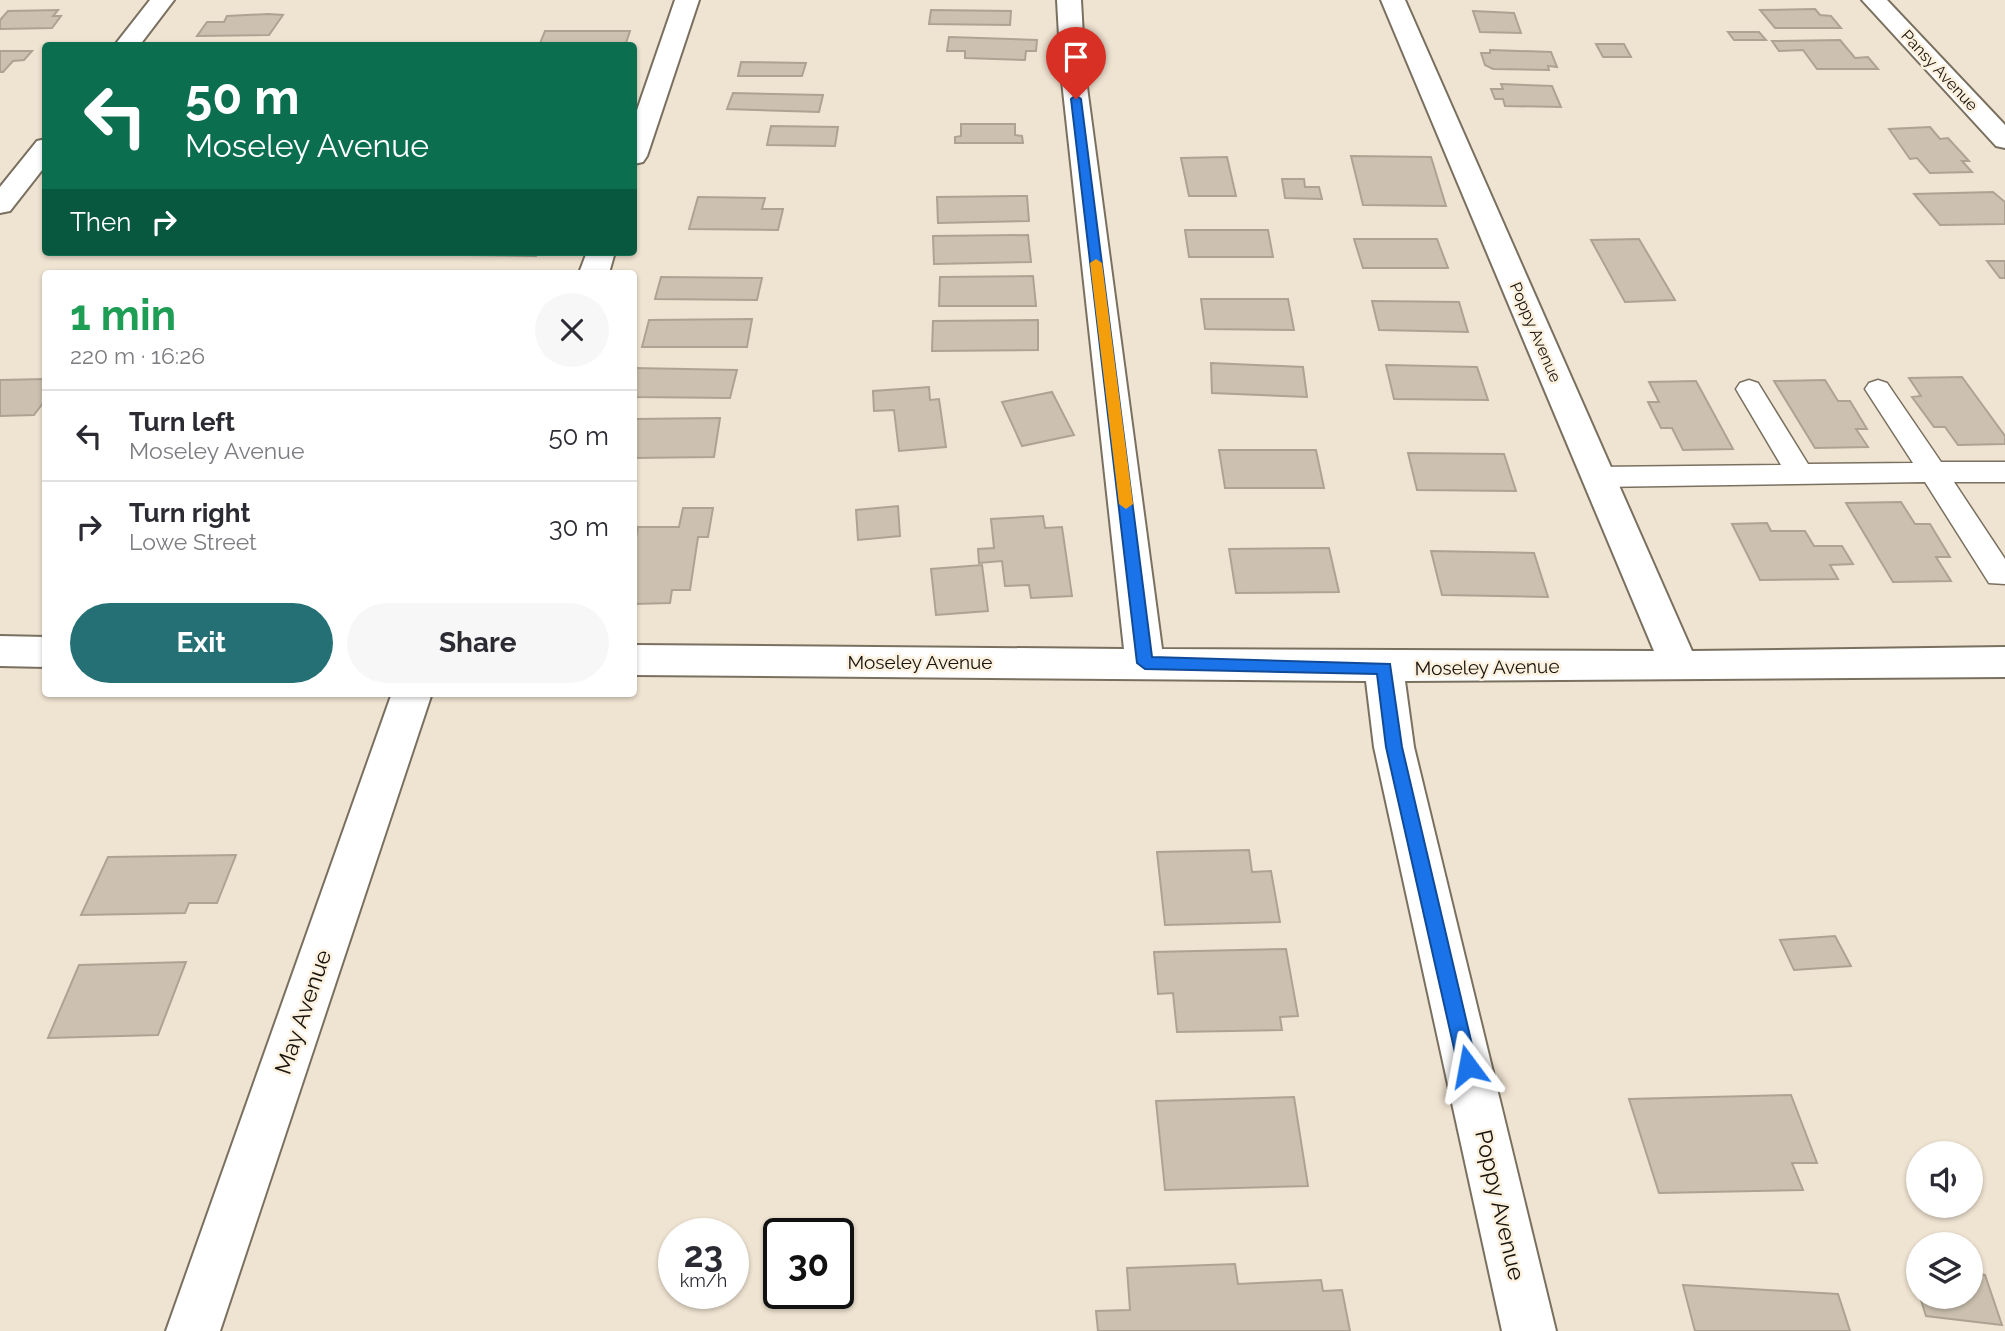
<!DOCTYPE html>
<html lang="en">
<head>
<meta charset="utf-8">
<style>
  body { margin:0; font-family:Raleway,sans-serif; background:#f7f7f7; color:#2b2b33; height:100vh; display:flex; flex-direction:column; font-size:26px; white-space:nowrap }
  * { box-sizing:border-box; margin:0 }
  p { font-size:23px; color:#7c7c81 }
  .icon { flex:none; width:38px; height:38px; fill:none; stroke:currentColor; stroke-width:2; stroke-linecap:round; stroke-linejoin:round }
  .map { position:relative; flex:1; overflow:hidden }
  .drawer { position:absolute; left:42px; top:270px; width:595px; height:427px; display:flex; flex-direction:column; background:#fff; border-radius:7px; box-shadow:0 2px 5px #0004 }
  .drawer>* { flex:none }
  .hud { position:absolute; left:42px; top:42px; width:595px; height:214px; border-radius:7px; box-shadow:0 2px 5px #0004; background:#0b6e4f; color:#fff; overflow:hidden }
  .buttons { position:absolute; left:1906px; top:1141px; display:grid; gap:14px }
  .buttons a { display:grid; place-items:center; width:77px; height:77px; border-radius:50%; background:#fff; box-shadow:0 2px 5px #0004; font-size:35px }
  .speed { position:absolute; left:658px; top:1218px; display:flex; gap:14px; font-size:35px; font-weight:700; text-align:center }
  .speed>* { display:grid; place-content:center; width:91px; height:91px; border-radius:50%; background:#fff; box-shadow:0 2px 5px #0004; line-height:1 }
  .speed small { font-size:18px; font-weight:400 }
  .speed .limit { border:4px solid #111; border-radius:10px; background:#fff; color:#111 }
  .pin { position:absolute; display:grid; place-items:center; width:60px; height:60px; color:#fff; margin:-72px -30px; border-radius:50% 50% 50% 0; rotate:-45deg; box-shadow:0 0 7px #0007 }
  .pin .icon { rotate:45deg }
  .me { position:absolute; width:77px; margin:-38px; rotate:347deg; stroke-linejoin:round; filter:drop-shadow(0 0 5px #0008) }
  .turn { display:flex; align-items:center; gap:24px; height:147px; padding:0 28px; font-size:32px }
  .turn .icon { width:91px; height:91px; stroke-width:2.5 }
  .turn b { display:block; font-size:49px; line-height:60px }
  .then { display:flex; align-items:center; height:66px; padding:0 28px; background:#0003; gap:14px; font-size:26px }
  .round { display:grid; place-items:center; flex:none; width:74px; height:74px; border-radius:37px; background:#f7f7f7 }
  .head { display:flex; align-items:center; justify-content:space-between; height:119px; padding:0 28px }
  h1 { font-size:42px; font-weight:700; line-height:52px; color:#1e9e55 }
  .primary-button { display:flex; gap:14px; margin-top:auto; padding:14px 28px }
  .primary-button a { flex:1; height:80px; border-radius:42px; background:#257075; color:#fff; font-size:28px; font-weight:700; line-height:80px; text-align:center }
  .primary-button a+a { background:#f7f7f7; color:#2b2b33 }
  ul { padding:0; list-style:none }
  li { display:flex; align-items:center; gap:21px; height:91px; padding:0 28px; border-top:2px solid #e1e1e2 }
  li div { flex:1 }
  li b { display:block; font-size:26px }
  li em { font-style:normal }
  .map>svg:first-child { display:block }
  .building { fill:#ccc1b0; stroke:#aea392; stroke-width:2 }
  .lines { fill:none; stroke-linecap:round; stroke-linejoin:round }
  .lane-casing { stroke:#7a7060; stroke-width:3 }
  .street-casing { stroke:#7a7060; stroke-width:4 }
  .lane { fill:#fff; fill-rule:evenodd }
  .street { fill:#fff; fill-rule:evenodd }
  .route { fill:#1a73e8; stroke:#114b97; stroke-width:2 }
  .slow { fill:#f59e0b }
  .labels { text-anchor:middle; stroke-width:5; stroke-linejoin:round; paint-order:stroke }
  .far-street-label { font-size:16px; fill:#16120c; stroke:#fcf0de }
  .street-label { font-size:19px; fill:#16120c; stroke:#fcf0de }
  .near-street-label { font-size:23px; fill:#16120c; stroke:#fcf0de }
</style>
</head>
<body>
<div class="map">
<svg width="2005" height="1331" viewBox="0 0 2005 1331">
  <rect width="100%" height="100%" fill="#efe3d1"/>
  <path class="building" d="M1815,9L1820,15L1831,16L1841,28H1775L1760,10Z
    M58,10L53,16H61L52,28L0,29V20L8,11Z
    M931,10L1011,11L1010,25L929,24Z
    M1473,11L1514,13L1521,33L1480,32Z
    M268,14L283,15L269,35L197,36L207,22H224L227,16Z
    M545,31H630L625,46H539Z
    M1728,32H1759L1766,40H1734Z
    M949,37L1037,40L1036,51H1026L1025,60L965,58V51H947Z
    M1840,40L1855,58L1868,57L1878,69H1817L1803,50L1779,51L1772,41Z
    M1596,44H1624L1631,57H1603Z
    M1490,50L1551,52L1557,67L1548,66L1549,70L1493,69L1485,65L1481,53H1490Z
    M0,51H32L24,60L13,61L3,72H0Z
    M741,62L806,63L802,76H738Z
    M1501,84L1552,86L1561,107L1505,106L1503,99H1495L1491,89H1503Z
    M733,93L823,95L819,112L727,109Z
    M961,124H1015V135L1022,136L1023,143H955V137L961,136Z
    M771,126L838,127L835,146L767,145Z
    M1930,127L1940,139L1948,138L1969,161H1962L1972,172L1930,173L1917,158L1910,159L1889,129Z
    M1351,156L1431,157L1446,206L1363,205Z
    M1227,157L1236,196H1189L1181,158Z
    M1282,179H1304L1305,187H1319L1322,199L1285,198Z
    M1993,192L2005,202V224L1940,225L1914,194Z
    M1027,196L1029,221L938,223L937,197Z
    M698,197L765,198L762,209H783L778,230L689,229Z
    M1185,230H1268L1273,257H1189Z
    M1028,235L1031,262L934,264L933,236Z
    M1354,239H1437L1448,268H1363Z
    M1639,239L1675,300L1625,302L1591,240Z
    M471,252H538L536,256L470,255Z
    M1987,261H2005V278H2000Z
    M1033,276L1036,306H939L940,277Z
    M661,277L762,278L757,300L655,299Z
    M1201,299H1288L1294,330L1205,329Z
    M1372,301L1459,302L1468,332L1379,330Z
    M752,319L747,347H642L649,320Z
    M1038,320V350L932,351L933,321Z
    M1211,363L1303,367L1307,397L1212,393Z
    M1386,365L1477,367L1488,400L1394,399Z
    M634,368L737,370L730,398L634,397Z
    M1962,377L2005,436V444L1958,445L1945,427H1934L1912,397L1921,396L1909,378Z
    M46,379V399L34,415L0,416V380Z
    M1825,380L1838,401H1850L1867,429H1856L1868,447L1815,448L1774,381Z
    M1696,381L1733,449L1683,450L1672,428H1661L1648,402H1659L1649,382Z
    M929,387L930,400L939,399L946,447L899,451L894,410L874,411L873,391Z
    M1052,392L1074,435L1022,446L1002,402Z
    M720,418L714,457L634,458V419Z
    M1219,450H1316L1324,488H1225Z
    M1408,453L1504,454L1516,491L1417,490Z
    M1901,502L1915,524H1930L1950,557H1936L1951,581L1893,582L1846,503Z
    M898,506L900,536L858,540L856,510Z
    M683,508H713L708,537H698L690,590H672L670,603L634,604V549L638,527H679Z
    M1043,516L1045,528L1062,527L1072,596L1031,598L1029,585L1005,586L1002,561L979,563L978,549L994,548L991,519Z
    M1767,523L1771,531H1805L1814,546H1842L1853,564L1830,565L1838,579L1760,580L1732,524Z
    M1329,548L1339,592L1236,593L1229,549Z
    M1431,551L1534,553L1548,597L1442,595Z
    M982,565L988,611L936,615L931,569Z
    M1249,850L1252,872L1271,871L1280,922L1165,925L1157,852Z
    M236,855L217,903H189L185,913L81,915L108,857Z
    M1835,936L1851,966L1794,970L1780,940Z
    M1286,949L1298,1016L1280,1017L1282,1030L1177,1032L1173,993L1158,994L1154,952Z
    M186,962L158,1035L48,1038L79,965Z
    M1791,1095L1817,1163H1792L1803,1190L1659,1193L1629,1099Z
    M1294,1097L1308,1186L1165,1190L1156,1101Z
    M1235,1264L1238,1284L1321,1280L1323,1291L1342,1290L1350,1331H1098L1096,1311L1130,1310L1127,1268Z
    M1970,1273L1985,1275L2002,1325L1926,1316L1920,1297H1970Z
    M1683,1285L1838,1294L1850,1331H1695Z"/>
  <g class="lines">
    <g class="lane-casing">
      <path id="lane" d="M1749,380L1758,383L1808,464L1913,463L1865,389L1869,383L1878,380L1887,383L1941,462H2005V482H1954L2005,559V584L1989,583L1925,482L1598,487L1588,484L1584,477L1588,470L1598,467L1781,465L1736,389L1740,383Z"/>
    </g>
    <g class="street-casing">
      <path id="street" d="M150,0H174L139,46H114Z
        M675,0H699L647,156L643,162L634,164V119Z
        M1057,0H1081L1085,72L1162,649L1654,651L1381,0H1405L1692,651L2005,647V677L1405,681L1414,747L1556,1331H1502L1374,747L1366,681L634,675V645L1124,649L1061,72Z
        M1862,0H1887L2005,125V148L1996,146Z
        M46,139V165L10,211L0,213V187L37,141Z
        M587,252H615L609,273H579Z
        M0,636L46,637V667L0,666Z
        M392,693H432L220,1331H166Z"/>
    </g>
    <use href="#lane" class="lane"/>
    <use href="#street" class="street"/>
  </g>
  <path class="route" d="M1076,95L1081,99L1152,657L1390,664L1402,747L1477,1066L1475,1072L1468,1075L1461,1072L1458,1066L1386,747L1377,674L1145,669L1137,663L1071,99Z"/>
  <path class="slow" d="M1096,259L1102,263L1133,504L1126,509L1119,504L1090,263Z"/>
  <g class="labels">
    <g class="far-street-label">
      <text transform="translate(1940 70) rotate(47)" y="6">Pansy Avenue</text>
      <text transform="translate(1536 332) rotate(67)" y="6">Poppy Avenue</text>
    </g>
    <g class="street-label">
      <text x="920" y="669">Moseley Avenue</text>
      <text transform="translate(1487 667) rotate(-1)" y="7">Moseley Avenue</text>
    </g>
    <g class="near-street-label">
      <text transform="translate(303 1012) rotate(-71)" y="8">May Avenue</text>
      <text transform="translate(1500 1205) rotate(77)" y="8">Poppy Avenue</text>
    </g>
  </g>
</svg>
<div class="buttons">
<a><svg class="icon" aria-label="sound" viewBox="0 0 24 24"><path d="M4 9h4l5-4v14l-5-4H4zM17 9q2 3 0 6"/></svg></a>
<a><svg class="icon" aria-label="layers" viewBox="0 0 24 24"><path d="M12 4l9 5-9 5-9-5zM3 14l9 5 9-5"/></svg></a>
</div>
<div class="speed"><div>23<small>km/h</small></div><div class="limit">30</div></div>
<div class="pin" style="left:1076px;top:99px;background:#d93025"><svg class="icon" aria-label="arrive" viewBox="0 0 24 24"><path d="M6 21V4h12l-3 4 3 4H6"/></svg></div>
<svg class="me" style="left:1468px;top:1066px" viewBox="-20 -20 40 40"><path d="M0-17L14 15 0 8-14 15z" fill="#1a73e8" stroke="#fff" stroke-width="4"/></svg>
<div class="hud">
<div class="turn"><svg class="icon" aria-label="left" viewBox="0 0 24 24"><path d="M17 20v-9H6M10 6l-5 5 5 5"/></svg><div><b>50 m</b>Moseley Avenue</div></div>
<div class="then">Then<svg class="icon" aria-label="right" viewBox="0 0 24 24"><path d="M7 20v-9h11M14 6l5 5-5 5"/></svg></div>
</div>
<section class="drawer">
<div class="head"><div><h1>1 min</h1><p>220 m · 16:26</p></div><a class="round"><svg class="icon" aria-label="close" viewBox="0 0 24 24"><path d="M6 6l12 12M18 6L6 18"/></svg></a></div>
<ul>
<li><svg class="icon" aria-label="left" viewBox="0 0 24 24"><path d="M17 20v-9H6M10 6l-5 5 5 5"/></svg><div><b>Turn left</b><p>Moseley Avenue</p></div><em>50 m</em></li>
<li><svg class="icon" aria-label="right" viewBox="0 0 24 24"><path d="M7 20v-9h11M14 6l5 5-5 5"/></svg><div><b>Turn right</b><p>Lowe Street</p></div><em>30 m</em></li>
</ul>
<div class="primary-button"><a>Exit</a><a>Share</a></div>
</section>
</div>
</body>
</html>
